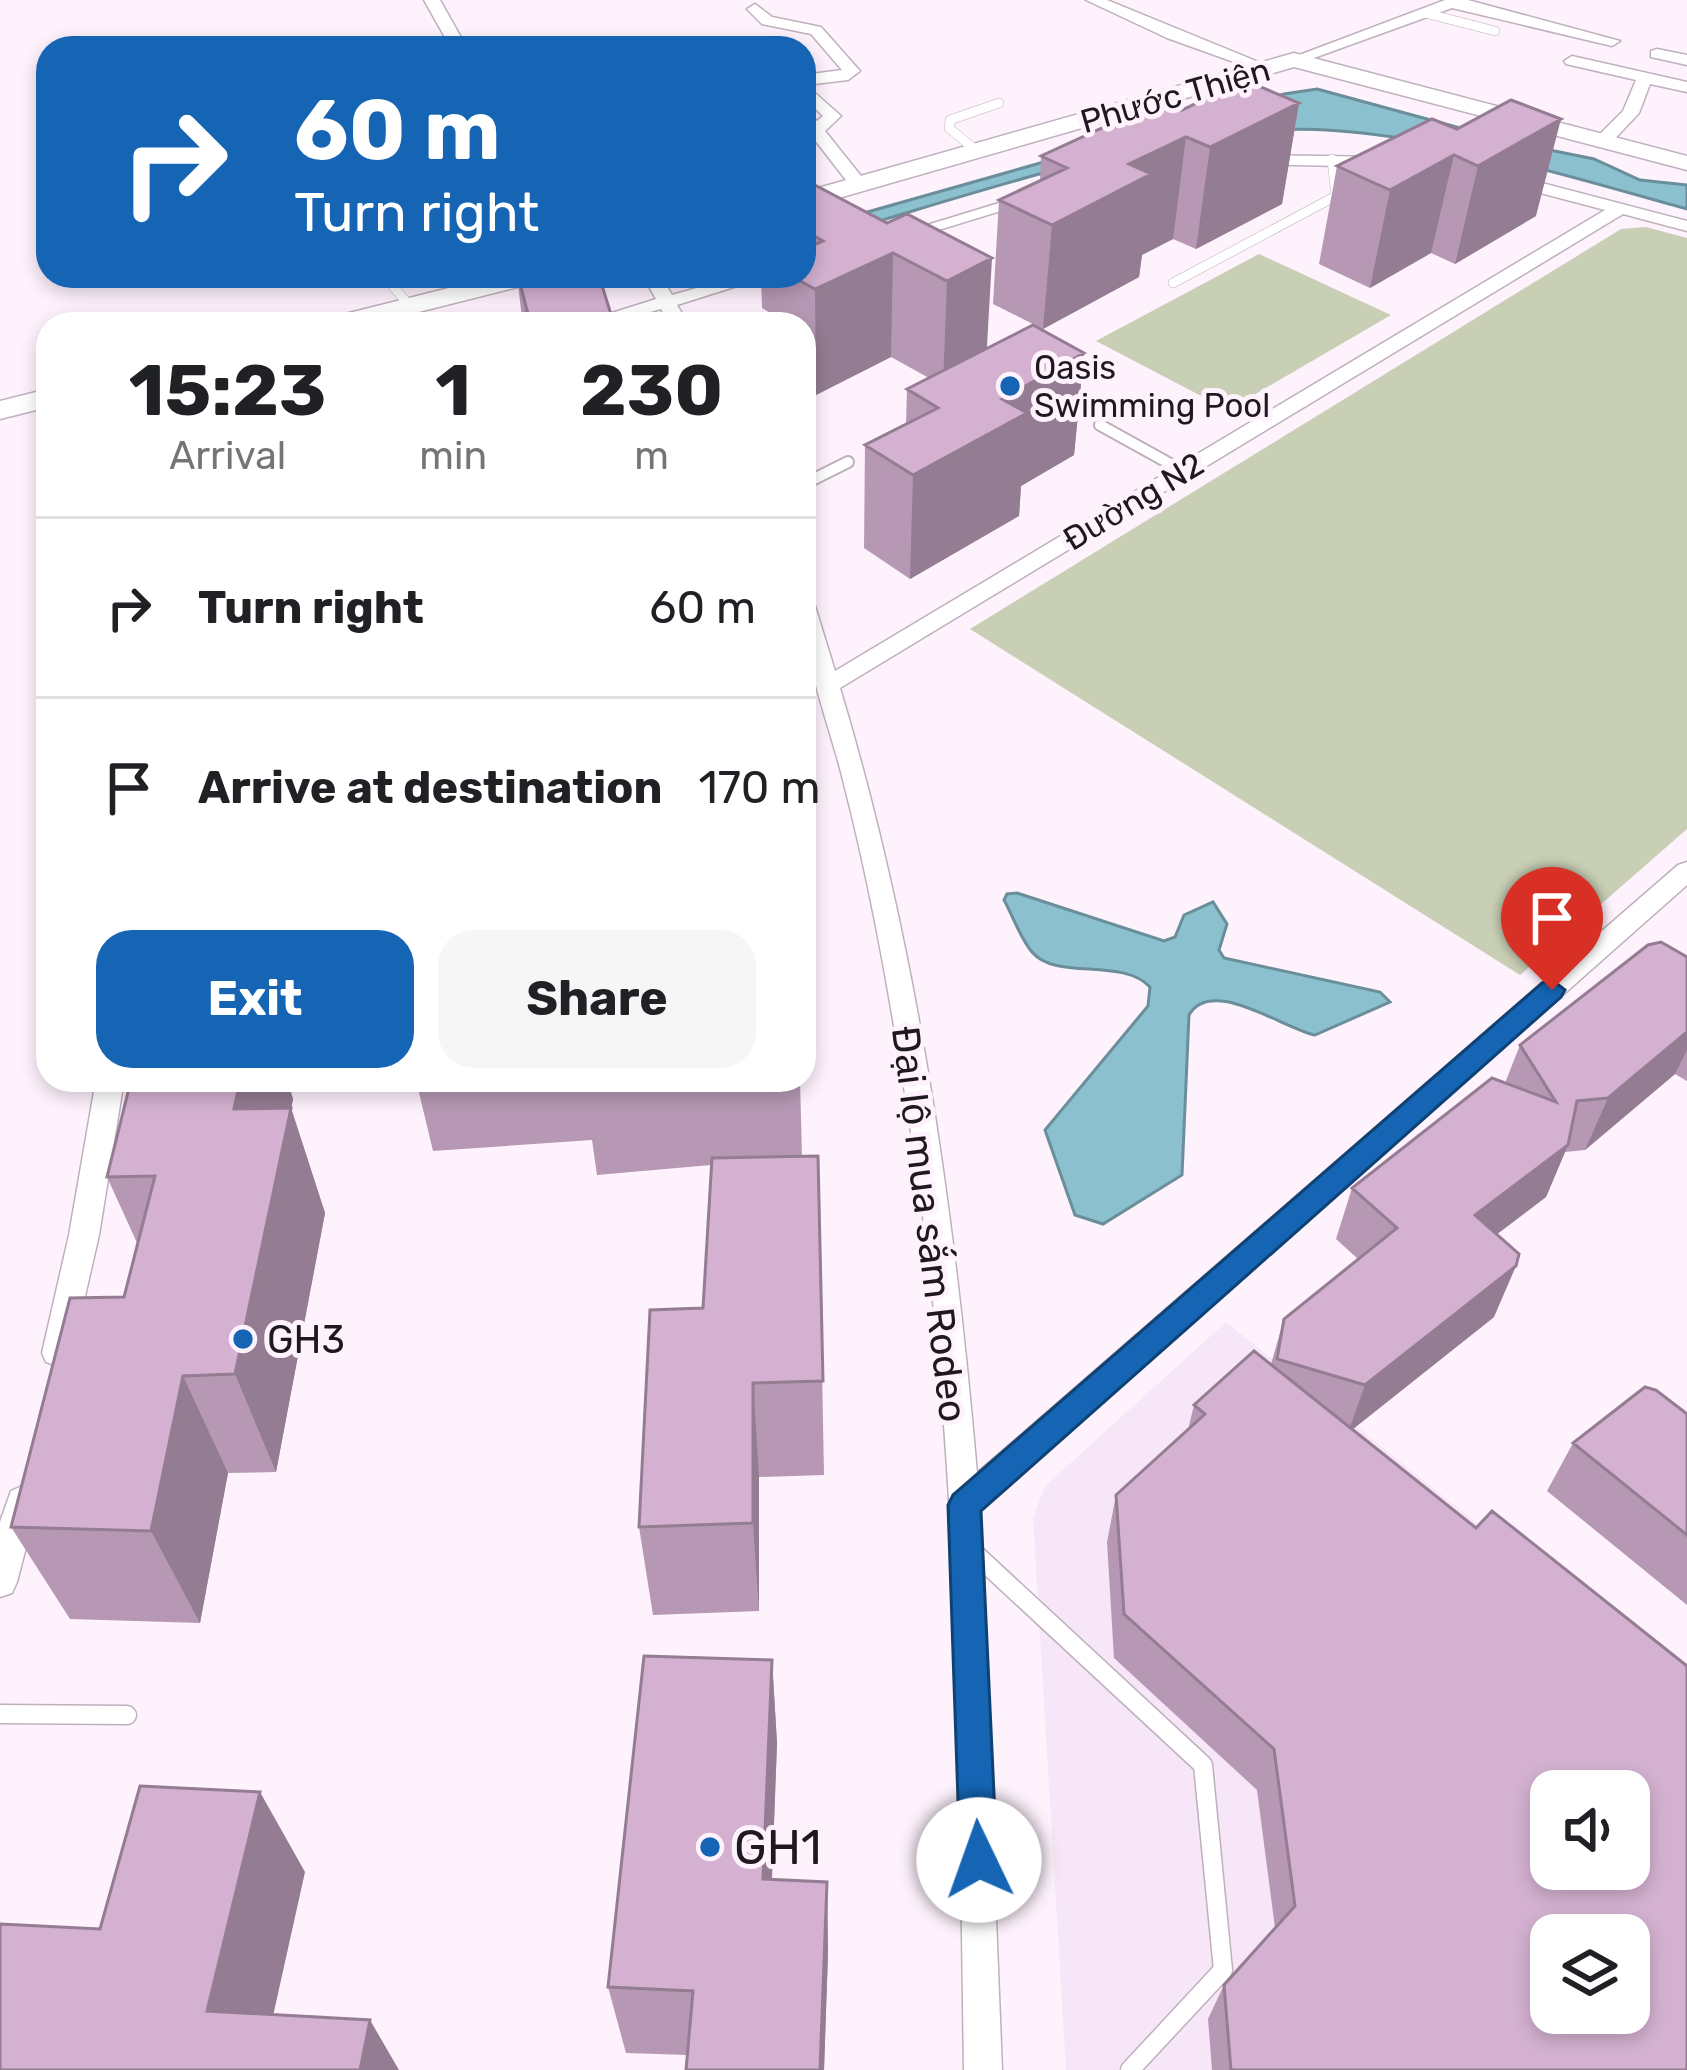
<!DOCTYPE html>
<html lang="en">
<head>
<meta charset="utf-8">
<style>
  body { margin:0; font-family:Rubik,sans-serif; background:#f6f6f6; color:#202124; height:100vh; display:flex; flex-direction:column; font-size:45px; white-space:nowrap }
  * { box-sizing:border-box; margin:0 }
  p { font-size:39px; color:#757577 }
  .icon { flex:none; width:66px; height:66px; fill:none; stroke:currentColor; stroke-width:2; stroke-linecap:round; stroke-linejoin:round }
  .map { position:relative; flex:1; overflow:hidden }
  .drawer { position:absolute; left:36px; top:312px; width:780px; height:780px; display:flex; flex-direction:column; background:#fff; border-radius:36px; box-shadow:0 6px 18px #0003 }
  .drawer>* { flex:none }
  .banner { position:absolute; left:36px; top:36px; width:780px; height:252px; border-radius:36px; box-shadow:0 6px 18px #0003; background:#1565b4; color:#fff; overflow:hidden }
  .fabs { position:absolute; left:1530px; top:1770px; display:grid; gap:24px }
  .fabs a { display:grid; place-items:center; width:120px; height:120px; border-radius:24px; background:#fff; box-shadow:0 6px 18px #0003; font-size:60px }
  .pin { position:absolute; display:grid; place-items:center; width:102px; height:102px; color:#fff; margin:-123px -51px; border-radius:50% 50% 50% 0; rotate:-45deg; box-shadow:0 0 12px #0007 }
  .pin .icon { rotate:45deg }
  .me { position:absolute; width:132px; margin:-66px; rotate:357deg; stroke-linejoin:round; filter:drop-shadow(0 0 9px #0008) }
  .turn { display:flex; align-items:center; gap:42px; height:252px; padding:0 60px; font-size:54px }
  .turn .icon { width:156px; height:156px; stroke-width:2.5 }
  .turn b { display:block; font-size:84px; line-height:102px }
  .eta { display:flex; justify-content:space-evenly; align-items:center; height:204px; text-align:center }
  .eta b { font-size:72px; font-weight:700; line-height:84px }
  .button { display:flex; gap:24px; margin-top:auto; padding:24px 60px }
  .button a { flex:1; height:138px; border-radius:36px; background:#1565b4; color:#fff; font-size:48px; font-weight:700; line-height:138px; text-align:center }
  .button a+a { background:#f6f6f6; color:#202124 }
  ul { padding:0; list-style:none }
  li { display:flex; align-items:center; gap:36px; height:180px; padding:0 60px; border-top:3px solid #e0e0e0 }
  li div { flex:1 }
  li b { display:block; font-size:45px }
  li em { font-style:normal }
  .map>svg:first-child { display:block }
  .commercial { fill:#f7e6f7; fill-rule:evenodd }
  .green { fill:#c8cfb5 }
  .water { fill:#8bc0cf; stroke:#6a8e9a; stroke-width:3 }
  .lines { fill:none; stroke-linecap:round; stroke-linejoin:round }
  .lane-far2-casing { stroke:#bfb0bd; stroke-width:10 }
  .lane-far1-casing { stroke:#bfb0bd; stroke-width:14 }
  .lane-casing { stroke:#bfb0bd; stroke-width:21 }
  .street-casing { stroke:#bfb0bd; stroke-width:3 }
  .secondary-casing { stroke:#bfb0bd; stroke-width:3 }
  .lane-far2 { stroke:#fff; stroke-width:9 }
  .lane-far1 { stroke:#fff; stroke-width:10 }
  .lane { stroke:#fff; stroke-width:18 }
  .street { fill:#fff; fill-rule:evenodd }
  .secondary { fill:#fff; fill-rule:evenodd }
  .wall { fill:#b698b4 }
  .shaded-wall { fill:#947c92 }
  .building { fill:#d4b1d1; stroke:#947c92; stroke-width:3; fill-rule:evenodd }
  .route { fill:#1565b4; stroke:#0e4275; stroke-width:3 }
  .poi-dot { fill:#1565b4; stroke:#fef2fd; stroke-width:4.5 }
  .labels { text-anchor:middle; stroke-width:10; stroke-linejoin:round; paint-order:stroke }
  .far-street-label { font-size:33px; fill:#1e191e; stroke:#fef2fd }
  .far-poi-label { font-size:33px; fill:#1e191e; stroke:#fef2fd; text-anchor:start }
  .street-label { font-size:39px; fill:#1e191e; stroke:#fef2fd }
  .poi-label { font-size:39px; fill:#1e191e; stroke:#fef2fd; text-anchor:start }
  .near-poi-label { font-size:48px; fill:#1e191e; stroke:#fef2fd; text-anchor:start }
</style>
</head>
<body>
<div class="map">
<svg width="1687" height="2070" viewBox="0 0 1687 2070">
  <rect width="100%" height="100%" fill="#fef2fd"/>
  <path class="commercial" d="M1226,1322L1687,1692V2070H1066L1033,1519L1045,1486ZM1551,1791H1629V1869H1551ZM1551,1935H1629V2013H1551Z"/>
  <path class="green" d="M1646,227L1687,238V829L1520,975L970,629L1621,229Z
    M1259,254L1391,315L1228,410L1096,341Z"/>
  <path class="water" d="M1317,89L1515,143L1594,159L1640,180L1687,185V209C1567,176 1398,122 1275,130C1115,141 958,200 804,243V230L1284,94Z
    M1017,893L1164,941L1175,937L1184,915L1213,902L1227,924L1219,950L1224,958L1380,992L1390,1002L1315,1035C1282,1028 1211,976 1189,1015L1182,1175L1103,1224L1075,1215L1045,1130L1148,1006L1150,987C1122,957 1056,981 1032,952C1020,938 1013,916 1004,900L1007,894Z"/>
  <g class="lines">
    <g class="lane-far2-casing">
      <path id="lane-far2" d="M1425,13L1495,31
        M978,152L949,128L950,120L999,103
        M384,276L410,306
        M1173,283L1336,196L1332,159"/>
    </g>
    <g class="lane-far1-casing">
      <path id="lane-far1" d="M1100,425L1183,471
        M804,484L848,462"/>
    </g>
    <g class="lane-casing">
      <path id="lane" d="M969,1548L1203,1765L1223,1970L1130,2070
        M0,1714L127,1715"/>
    </g>
    <g class="street-casing">
      <path id="street" d="M424,0H440L467,48H451Z
        M1086,0H1107L1273,68L1259,71L1167,38Z
        M1445,0H1468L1620,41L1612,46L1452,8L1300,63L1286,60Z
        M755,4L772,17L821,27L860,71L848,80L806,85L841,116L825,131L865,181V189H853L804,126V110L817,121L823,116L804,98V75L842,70L811,34L762,24L747,9Z
        M1657,49L1687,55V65L1651,57V51Z
        M1572,56L1687,82V92L1650,84L1639,113L1608,146H1596V138L1623,111L1636,80L1566,64L1564,61Z
        M1257,155L1386,157L1395,162L1386,167L1251,164V156Z
        M1508,174L1687,221V231L1623,214L840,688C917,944 954,1207 977,1473L1678,865L1687,862V885L980,1511L1002,2070H964C959,1761 960,1446 912,1139C894,1020 874,901 844,784C828,718 804,668 804,599L815,606L835,671L1605,210L1502,183L1499,179Z
        M1025,195L1040,199L906,240L891,236Z
        M643,276H661L672,295L739,276H769L677,305L688,324H670L661,309L607,324H577L656,299Z
        M96,1080H124L99,1235L72,1353L68,1362L57,1366L46,1362L42,1353L69,1235Z
        M22,1486L33,1491L38,1501L17,1582L12,1593L0,1597V1522L11,1491Z"/>
    </g>
    <g class="secondary-casing">
      <path id="secondary" d="M1294,53L1687,156V170L1294,67L804,208V192Z
        M497,276H542L538,282L371,324H325L329,318Z
        M48,389V407L0,419V401Z"/>
    </g>
    <use href="#lane-far2" class="lane-far2"/>
    <use href="#lane-far1" class="lane-far1"/>
    <use href="#lane" class="lane"/>
    <use href="#street" class="street"/>
    <use href="#secondary" class="secondary"/>
  </g>
  <path class="wall" d="M1299,103L1282,204L1196,249L1173,239L1142,255L1139,277L1043,329L993,304L999,200L1040,181L1041,156L1182,110Z
    M1432,119L1536,216L1455,264L1431,253L1370,288L1319,264L1337,166Z
    M804,186L887,223L907,214L987,349L1084,353L1074,455L1021,486L1019,516L910,579L864,548L865,445L906,424L907,389L929,378L891,357L816,395L804,387V324H772V314L762,308L761,276H804Z
    M517,276H599L614,324L522,318Z
    M1687,957V1081L1675,1074L1585,1150L1565,1152L1546,1197L1497,1234L1494,1317L1353,1429L1687,2070H1212L1208,2019L1224,1985L1275,1928L1257,1790L1114,1658L1107,1542L1116,1495L1188,1430L1194,1405L1271,1364L1284,1319L1358,1259L1336,1239L1352,1188L1505,1083L1520,1045Z
    M131,1080H287L293,1099L291,1108L325,1213L276,1472L228,1473L200,1623L70,1619L11,1527L124,1297L138,1245L107,1177Z
    M416,1080H800L802,1156H818L824,1475L759,1477V1611L653,1615L639,1527L703,1308L711,1165L597,1175L592,1140L433,1151Z
    M1687,1414V1605L1547,1491L1573,1443Z
    M772,1660L777,1743L772,1880L827,1882L828,1953L824,2070H686L687,2055L626,2053L608,1987Z"/>
  <path class="shaded-wall" d="M1299,103L1282,204L1196,249L1210,147Z
    M1561,119L1536,216L1455,264L1478,166Z
    M1186,137L1173,239L1142,255L1139,277L1043,329L1052,225L1129,164Z
    M1454,155L1431,253L1370,288L1390,190Z
    M893,253L891,357L816,395L815,289Z
    M992,258L986,363L943,386L947,281Z
    M1084,353L1074,455L1021,486L1019,516L910,579L913,475L1002,399Z
    M1687,1032V1050L1675,1074L1585,1150L1608,1098Z
    M240,1080H287L293,1099L290,1115L291,1108L325,1213L276,1472L235,1374L234,1109Z
    M1568,1145L1546,1197L1455,1266L1475,1215Z
    M1516,1266L1494,1317L1348,1433L1365,1385Z
    M183,1376L228,1473L200,1623L151,1531Z
    M753,1383L759,1477V1611L753,1523Z
    M772,1660L777,1743L769,1951L763,1879Z
    M260,1792L305,1872L261,2070L207,2011Z
    M827,1882L828,1953L824,2070H820Z
    M370,2020L399,2070H360Z"/>
  <path class="building" d="M1244,80L1299,103L1210,147L1186,137L1129,164L1151,174L1052,225L999,200L1067,168L1041,156L1161,101L1182,110Z
    M1511,100L1561,119L1478,166L1454,155L1390,190L1337,166L1432,119L1457,129Z
    M811,183L887,223L907,214L992,258L947,281L893,253L815,289L791,276H804V249L823,241L804,230V186Z
    M518,276H599L614,324H498L497,321L529,318Z
    M388,317L389,324H327Z
    M1033,325L1084,353L1002,399L1027,413L913,475L865,445L938,408L907,389Z
    M1661,942L1687,957V1032L1608,1098L1577,1101L1568,1145L1475,1215L1519,1254L1516,1266L1365,1385L1277,1359L1284,1319L1397,1228L1352,1188L1492,1078L1556,1102L1520,1045L1648,945Z
    M131,1080H240L234,1109L291,1108L235,1374L183,1376L151,1531L11,1527L70,1298L124,1297L155,1176L107,1177Z
    M818,1156L823,1381L753,1383V1523L639,1527L650,1310L703,1308L712,1158Z
    M1254,1351L1476,1528L1492,1511L1687,1666V2070H1231L1224,1985L1295,1906L1274,1749L1124,1614L1116,1495L1205,1414L1194,1405ZM1551,1791H1629V1869H1551ZM1551,1935H1629V2013H1551Z
    M1645,1387L1656,1390L1687,1414V1535L1573,1443Z
    M644,1656L772,1660L763,1879L827,1882L820,2070H686L693,1991L608,1987Z
    M140,1786L260,1792L207,2011L370,2020L360,2070H0V1924L100,1929Z"/>
  <path class="route" d="M1552,980L1565,990L1561,997L981,1511L997,1860L992,1873L979,1879L966,1873L960,1860L948,1505L953,1495L1542,983Z"/>
  <g class="poi-dot">
    <circle cx="1010" cy="386" r="12"/>
    <circle cx="243" cy="1339" r="12"/>
    <circle cx="710" cy="1847" r="12"/>
  </g>
  <g class="labels">
    <g class="far-street-label">
      <text transform="translate(1175 95) rotate(-16)" y="12">Phước Thiện</text>
      <text transform="translate(1133 501) rotate(-31)" y="12">Đường N2</text>
    </g>
    <g class="far-poi-label">
      <text x="1034" y="379">Oasis<tspan x="1034" dy="38">Swimming Pool</tspan></text>
    </g>
    <g class="street-label">
      <text transform="translate(930 1224) rotate(83)" y="14">Đại lộ mua sắm Rodeo</text>
    </g>
    <g class="poi-label">
      <text x="267" y="1353">GH3</text>
    </g>
    <g class="near-poi-label">
      <text x="734" y="1864">GH1</text>
    </g>
  </g>
</svg>
<div class="fabs">
<a><svg class="icon" aria-label="sound" viewBox="0 0 24 24"><path d="M4 9h4l5-4v14l-5-4H4zM17 9q2 3 0 6"/></svg></a>
<a><svg class="icon" aria-label="layers" viewBox="0 0 24 24"><path d="M12 4l9 5-9 5-9-5zM3 14l9 5 9-5"/></svg></a>
</div>
<div class="pin" style="left:1552px;top:990px;background:#d93025"><svg class="icon" aria-label="arrive" viewBox="0 0 24 24"><path d="M6 21V4h12l-3 4 3 4H6"/></svg></div>
<svg class="me" style="left:979px;top:1860px" viewBox="-20 -20 40 40"><circle r="19" fill="#fff"/><path d="M0-13L10 11 0 6-10 11z" fill="#1565b4"/></svg>
<div class="banner">
<div class="turn"><svg class="icon" aria-label="right" viewBox="0 0 24 24"><path d="M7 20v-9h11M14 6l5 5-5 5"/></svg><div><b>60 m</b>Turn right</div></div>
</div>
<section class="drawer">
<div class="eta">
<div><b>15:23</b><p>Arrival</p></div>
<div><b>1</b><p>min</p></div>
<div><b>230</b><p>m</p></div>
</div>
<ul>
<li><svg class="icon" aria-label="right" viewBox="0 0 24 24"><path d="M7 20v-9h11M14 6l5 5-5 5"/></svg><div><b>Turn right</b></div><em>60 m</em></li>
<li><svg class="icon" aria-label="arrive" viewBox="0 0 24 24"><path d="M6 21V4h12l-3 4 3 4H6"/></svg><div><b>Arrive at destination</b></div><em>170 m</em></li>
</ul>
<div class="button"><a>Exit</a><a>Share</a></div>
</section>
</div>
</body>
</html>
